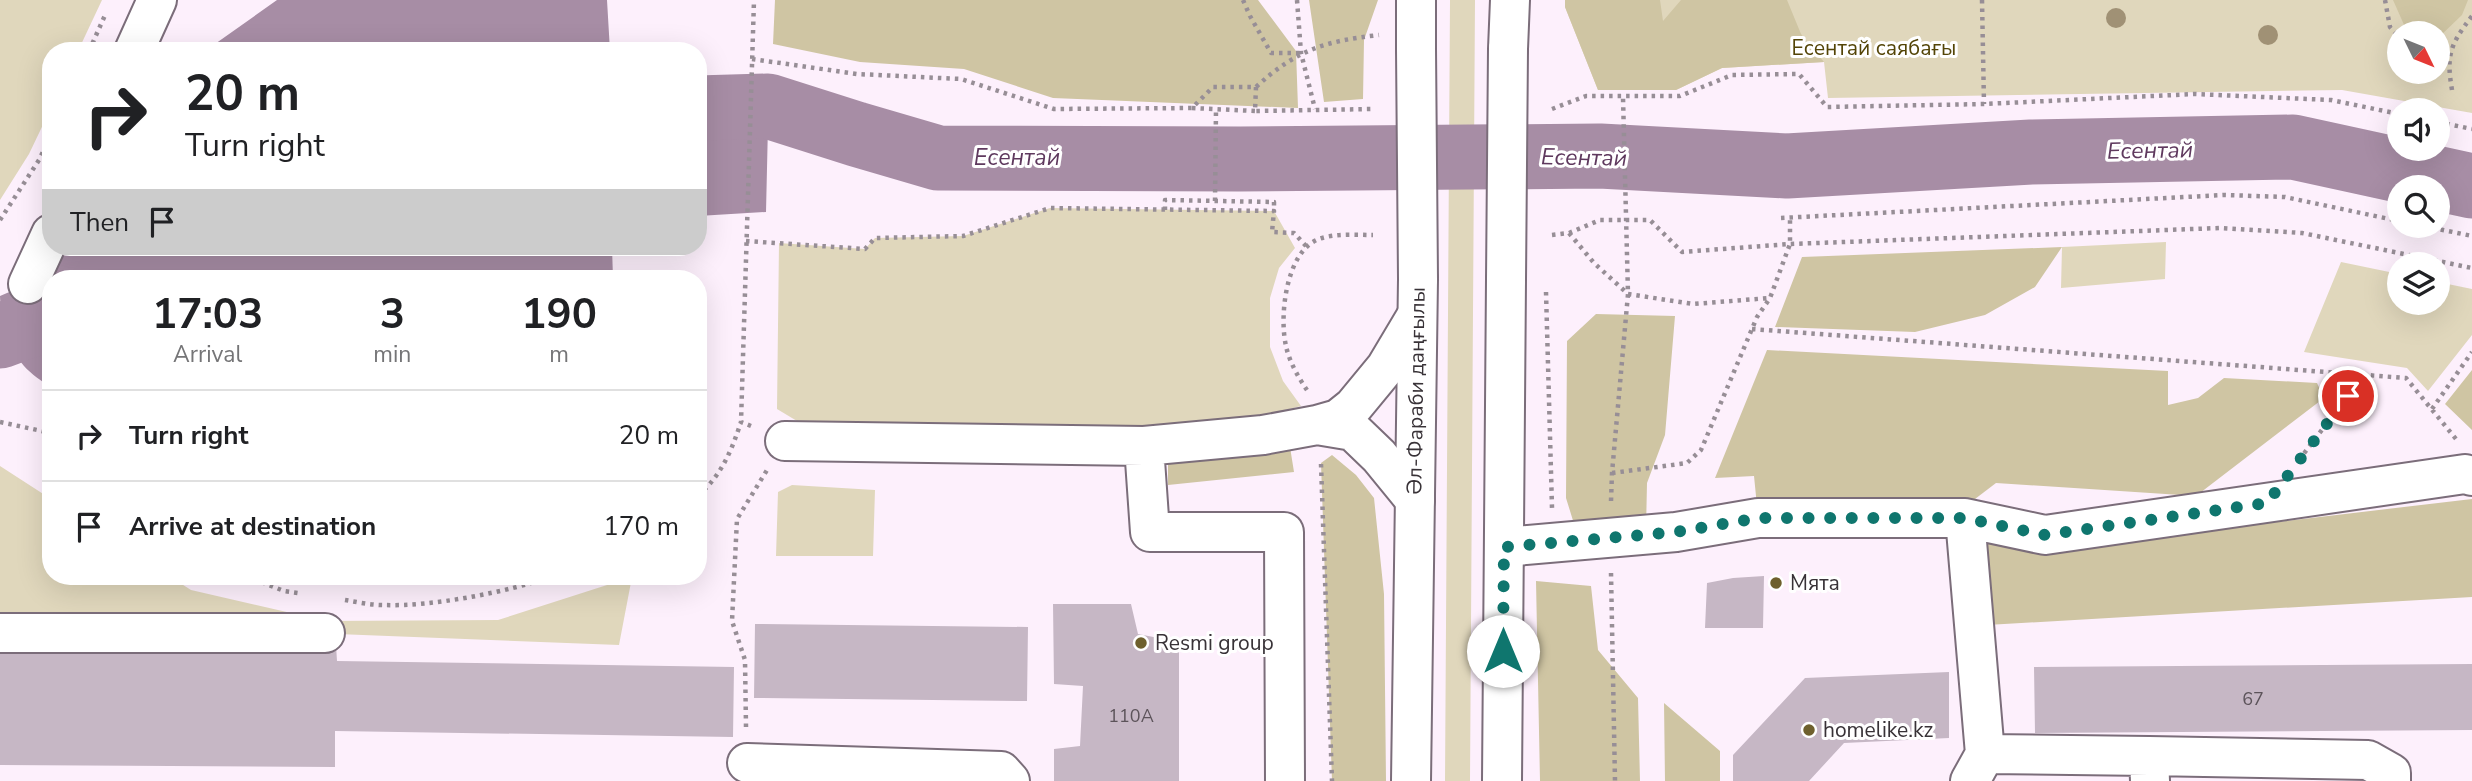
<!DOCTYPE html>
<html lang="en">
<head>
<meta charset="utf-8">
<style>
  body { margin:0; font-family:"Nunito Sans",sans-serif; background:#f6f6f6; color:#202124; height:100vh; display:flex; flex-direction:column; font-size:26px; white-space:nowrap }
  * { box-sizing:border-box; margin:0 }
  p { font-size:23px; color:#757577 }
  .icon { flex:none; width:38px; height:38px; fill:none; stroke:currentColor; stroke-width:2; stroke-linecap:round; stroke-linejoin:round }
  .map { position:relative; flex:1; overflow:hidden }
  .details { position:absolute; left:42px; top:270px; width:665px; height:315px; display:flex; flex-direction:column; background:#fff; border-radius:28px; box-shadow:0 7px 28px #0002 }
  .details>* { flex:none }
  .top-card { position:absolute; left:42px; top:42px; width:665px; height:214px; border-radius:28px; box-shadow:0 7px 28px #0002; background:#fff; color:#202124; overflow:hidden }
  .needle { width:46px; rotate:133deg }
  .controls { position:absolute; left:2387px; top:21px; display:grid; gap:14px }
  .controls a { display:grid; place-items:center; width:63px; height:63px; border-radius:50%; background:#fff; box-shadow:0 7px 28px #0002; font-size:35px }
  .pin { position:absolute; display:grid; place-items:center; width:60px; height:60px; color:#fff; margin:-30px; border:4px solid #fff; border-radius:50%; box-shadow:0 2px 7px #0007 }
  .me { position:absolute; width:77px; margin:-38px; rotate:0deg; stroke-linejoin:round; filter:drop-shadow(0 0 5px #0008) }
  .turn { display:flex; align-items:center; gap:24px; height:147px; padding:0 28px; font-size:32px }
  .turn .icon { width:91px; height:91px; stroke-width:2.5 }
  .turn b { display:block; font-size:49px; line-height:60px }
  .then { display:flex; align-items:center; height:66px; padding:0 28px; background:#0003; gap:14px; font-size:26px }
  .eta { display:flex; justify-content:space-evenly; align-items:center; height:119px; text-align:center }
  .eta b { font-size:42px; font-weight:700; line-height:49px }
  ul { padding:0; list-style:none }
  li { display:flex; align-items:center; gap:21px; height:91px; padding:0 28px; border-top:2px solid #e0e0e0 }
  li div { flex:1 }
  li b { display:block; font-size:26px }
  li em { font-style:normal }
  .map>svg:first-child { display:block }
  .green { fill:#e0d7bc; fill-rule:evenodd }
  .forest { fill:#cfc5a3 }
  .water { fill:#a78da5 }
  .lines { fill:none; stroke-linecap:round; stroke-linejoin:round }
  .river { stroke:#a78da5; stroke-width:65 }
  .building { fill:#c6b7c5 }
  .minor-casing { stroke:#7b6d7a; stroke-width:42 }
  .major-casing { stroke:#7b6d7a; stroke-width:42 }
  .path { stroke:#978e96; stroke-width:4.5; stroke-dasharray:3.5 5; stroke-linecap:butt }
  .minor { stroke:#fff; stroke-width:38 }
  .major { stroke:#fff; stroke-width:38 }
  .major-bridge-casing { stroke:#7b6d7a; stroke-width:42; stroke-linecap:butt }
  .major-bridge { stroke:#fff; stroke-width:38 }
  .tree { fill:#a09175 }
  .route { stroke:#0f766e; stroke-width:12; stroke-dasharray:0 21.6 }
  .poi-dot { fill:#6e602d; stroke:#fff; stroke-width:2.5 }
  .labels { text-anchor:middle; stroke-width:6; stroke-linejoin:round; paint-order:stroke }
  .number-label { font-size:18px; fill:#5c535a }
  .park-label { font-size:21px; fill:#534406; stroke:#fff }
  .street-label { font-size:21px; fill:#383237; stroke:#fff }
  .poi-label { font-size:21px; fill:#383237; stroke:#fff; text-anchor:start }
  .water-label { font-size:23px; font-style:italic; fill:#5f395e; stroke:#fff }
</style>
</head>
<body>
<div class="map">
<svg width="2472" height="781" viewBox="0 0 2472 781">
  <rect width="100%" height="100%" fill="#fdf0fc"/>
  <path class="green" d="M0,0H102L78,51H51V108L29,154L0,200Z
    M1450,0H1475L1470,781H1445Z
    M1565,0H2472V113L2342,90L1828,98L1824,62L1722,68L1676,90H1598L1565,7ZM2399,33H2438V72H2399Z
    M1050,208L1274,211L1295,248L1279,268L1270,298V347L1283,381L1301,406L1239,422L1035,433L797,421L777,409L779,243L865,249L875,238L963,236Z
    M2166,242L2165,279L2061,288L2062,247Z
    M2341,262L2399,274V303H2438V282L2472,289V335L2428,391L2407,368L2304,352Z
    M0,466L51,499V576H169L191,590L326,621L498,620L632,577L619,645L0,621Z
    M792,485L875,490L873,556H776L778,492Z"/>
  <path class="forest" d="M775,0H1258L1296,51L1298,108L1053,98L964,69L860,62L773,44Z
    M1309,0H1378L1364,40L1363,99L1324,102Z
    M1565,0H1660L1663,21L1681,0H1787L1801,34L1824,62L1722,68L1676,90H1598L1565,7Z
    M2393,0H2468L2462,15L2438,38V33H2419L2405,27Z
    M2062,247L2035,287L1985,315L1915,332L1775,327L1802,257Z
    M1596,314L1675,316L1665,435L1647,483L1646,530L1575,527L1566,498L1567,341Z
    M1767,350L2168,371V405L2198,398L2224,378L2317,383L2324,398L2196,496L1996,483L1975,499L1757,506L1754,476L1715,478Z
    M2472,370V430L2445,404Z
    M1290,447L1294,472L1168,485V454Z
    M1332,455L1356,475L1374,498L1384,594L1386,781H1332L1321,463Z
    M2472,499V597L1987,625L1979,535L2047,549Z
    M1536,581L1591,586L1598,650L1638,698L1640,781H1540Z
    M1664,703L1720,751V781H1665Z"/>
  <path class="water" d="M277,0H607L610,51H205Z
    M769,81L766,212L698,216V83Z
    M64,247H612L613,278H51V388C42,381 31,374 24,366C13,353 0,313 0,296L28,284Z"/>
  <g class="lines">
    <path class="river" d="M698,108L768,106L856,134L938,158L1240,159L1600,156L1787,166L2031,152L2293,147L2472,186
      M0,336L51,317"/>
  </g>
  <path class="building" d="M1764,576L1763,628H1705L1707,583L1733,578Z
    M1053,604H1131L1138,634L1179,642V781H1054V749L1080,746L1083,686L1054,684Z
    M755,624L1028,627L1027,701L754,698Z
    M0,644L336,645L337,661L734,667L733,737L335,731V767L0,765Z
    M2472,664V730L2035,733L2034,667Z
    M1949,672V738L1844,743L1809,781H1733V755L1805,678Z"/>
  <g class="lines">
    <g class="minor-casing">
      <path id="minor" d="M134,51L157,0
        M28,284L51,234
        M1317,425L1353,431L1379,456L1415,500
        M785,441L1144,446L1263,435L1317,425L1338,419L1353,407L1386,367L1417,315
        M1144,446L1150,532H1284L1285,781
        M1965,518L1985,754L1970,781
        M1504,547L1676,532L1758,518H1965L2045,535L2465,474L2472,476
        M0,633H325
        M1985,754L2149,756L2150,781
        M2149,756L2368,760L2391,773V781
        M747,763L1001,771L1010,781"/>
    </g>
    <g class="major-casing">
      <path id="major" d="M1416,49V0
        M1508,49L1510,0
        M1411,781L1418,279
        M1502,781L1506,280"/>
    </g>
    <path class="path" d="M1243,0L1250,16L1271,53H1300
      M1297,0L1301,53L1315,109
      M1982,0L1984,104
      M2385,0L2390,27L2399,37
      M89,51L106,13
      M752,59L857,74L961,79L1054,109L1192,108L1213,87H1256L1255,111L1374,109
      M2438,59L2447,64
      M1256,87C1296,50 1325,41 1379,35
      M2452,90C2446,55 2450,45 2472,16
      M1192,108L1255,111
      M1552,109L1586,96H1680L1732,75L1799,74L1827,107L1984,104L2195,94L2331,100L2399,114
      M2438,122L2472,129
      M1215,201L1216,109
      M1165,210V200L1274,202V211
      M1781,218L2224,195L2285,197L2399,221
      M0,220L39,160L51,135
      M2424,226L2472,236
      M1569,233L1594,263L1628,294L1693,304L1769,298
      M1552,235L1569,233L1600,220H1650L1682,252L1790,244L2220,228L2302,233L2472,268
      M746,241L865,249L875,238L963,236L1050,208L1274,211L1272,232L1294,233L1306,246
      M1546,292L1552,508
      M1752,329L2406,378L2456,439
      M1307,390C1298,377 1289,361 1286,346C1279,316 1286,251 1319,239C1336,233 1356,235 1373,235
      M2432,409L2472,352
      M0,422L51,433
      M751,426L741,422L754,0
      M2299,460L2363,376
      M1321,464L1332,781
      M1612,473L1687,463L1701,450L1757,317L1770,298L1790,244V217
      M698,496C722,474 731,452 741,422
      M1611,501L1612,473L1628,294L1623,97
      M1611,573L1615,781
      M246,576L284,591L298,593
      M345,600C357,602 370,605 383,605C431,607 508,592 553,576
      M746,727L745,660L732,621L737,519L767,470"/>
    <use href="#minor" class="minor"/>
    <use href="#major" class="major"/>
    <g class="major-bridge-casing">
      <path id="major-bridge" d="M1416,49L1418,279
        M1506,280L1508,49"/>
    </g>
    <use href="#major-bridge" class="major-bridge"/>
  </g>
  <g class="tree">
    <circle cx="2116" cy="18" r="10"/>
    <circle cx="2268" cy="35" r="10"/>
  </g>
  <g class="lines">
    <path class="route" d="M1503,651L1504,547L1676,532L1758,518H1965L2045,535L2267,503L2348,396"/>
  </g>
  <g class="poi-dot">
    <circle cx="1776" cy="583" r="7"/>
    <circle cx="1141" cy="643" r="7"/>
    <circle cx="1809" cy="730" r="7"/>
  </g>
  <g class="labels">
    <g class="number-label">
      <text x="2253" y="705">67</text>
      <text x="1131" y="722">110А</text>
    </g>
    <g class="park-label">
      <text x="1874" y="55">Есентай саябағы</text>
    </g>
    <g class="street-label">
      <text transform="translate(1416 391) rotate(-89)" y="7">Әл-Фараби даңғылы</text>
    </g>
    <g class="poi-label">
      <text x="1790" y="590">Мята</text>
      <text x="1155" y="650">Resmi group</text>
      <text x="1823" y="737">homelike.kz</text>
    </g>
    <g class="water-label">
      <text transform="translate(2150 150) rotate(-1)" y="8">Есентай</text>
      <text x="1017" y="165">Есентай</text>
      <text transform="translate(1584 157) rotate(1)" y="8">Есентай</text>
    </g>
  </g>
</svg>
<div class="controls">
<a><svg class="needle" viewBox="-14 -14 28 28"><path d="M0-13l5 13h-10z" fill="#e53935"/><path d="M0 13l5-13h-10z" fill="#757577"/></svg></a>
<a><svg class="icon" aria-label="sound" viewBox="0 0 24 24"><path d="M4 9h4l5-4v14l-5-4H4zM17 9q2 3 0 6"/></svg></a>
<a><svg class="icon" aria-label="search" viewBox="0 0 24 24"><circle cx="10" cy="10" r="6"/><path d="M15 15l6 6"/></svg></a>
<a><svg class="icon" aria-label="layers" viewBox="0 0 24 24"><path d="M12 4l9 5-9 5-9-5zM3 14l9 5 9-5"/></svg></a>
</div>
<div class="pin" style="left:2348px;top:396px;background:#d93025"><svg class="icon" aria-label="arrive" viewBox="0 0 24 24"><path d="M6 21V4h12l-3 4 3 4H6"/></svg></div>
<svg class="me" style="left:1503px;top:651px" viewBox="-20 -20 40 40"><circle r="19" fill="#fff"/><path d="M0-13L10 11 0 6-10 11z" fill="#0f766e"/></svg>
<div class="top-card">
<div class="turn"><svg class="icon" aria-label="right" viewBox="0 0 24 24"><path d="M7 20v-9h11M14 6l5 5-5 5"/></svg><div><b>20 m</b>Turn right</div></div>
<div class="then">Then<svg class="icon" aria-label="arrive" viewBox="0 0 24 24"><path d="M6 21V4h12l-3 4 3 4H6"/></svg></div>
</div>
<section class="details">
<div class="eta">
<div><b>17:03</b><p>Arrival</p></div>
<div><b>3</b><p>min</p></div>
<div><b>190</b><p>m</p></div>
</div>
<ul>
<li><svg class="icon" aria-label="right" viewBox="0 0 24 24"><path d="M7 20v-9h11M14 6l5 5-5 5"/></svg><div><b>Turn right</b></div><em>20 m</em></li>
<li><svg class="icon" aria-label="arrive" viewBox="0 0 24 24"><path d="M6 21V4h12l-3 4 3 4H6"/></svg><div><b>Arrive at destination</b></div><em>170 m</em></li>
</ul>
</section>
</div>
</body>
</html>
